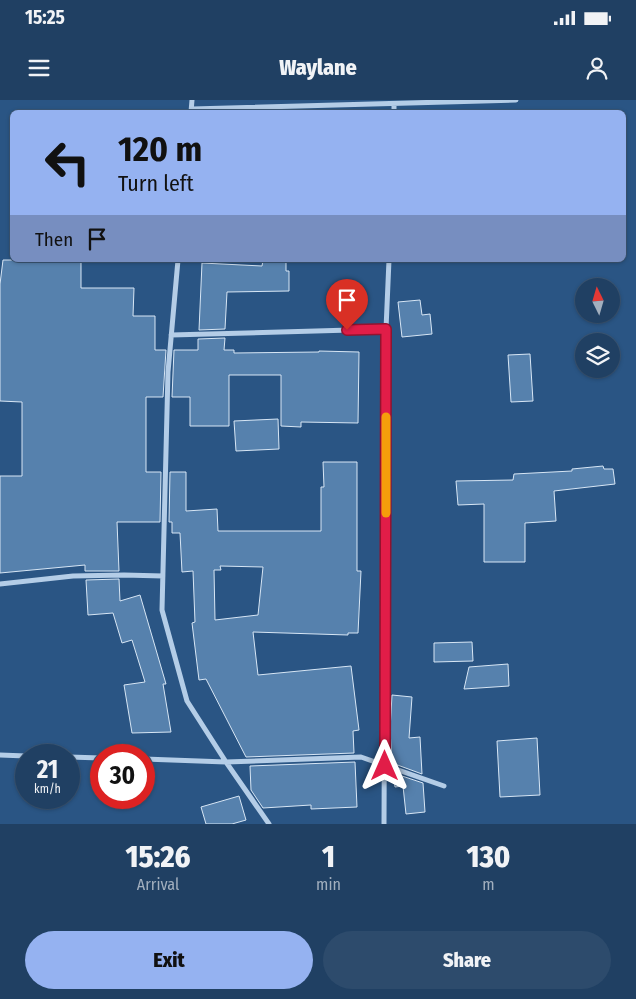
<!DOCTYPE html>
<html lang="en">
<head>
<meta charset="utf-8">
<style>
  body { margin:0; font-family:"Fira Sans Condensed",sans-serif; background:#2d4b6c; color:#f1f3f6; height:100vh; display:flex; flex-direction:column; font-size:19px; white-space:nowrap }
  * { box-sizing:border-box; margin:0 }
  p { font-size:16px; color:#a2afbe }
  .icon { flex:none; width:28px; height:28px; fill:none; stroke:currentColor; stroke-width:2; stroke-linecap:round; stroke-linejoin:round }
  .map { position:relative; height:724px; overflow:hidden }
  .panel { display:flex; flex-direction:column; background:#204063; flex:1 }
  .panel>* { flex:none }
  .hud { position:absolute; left:10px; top:10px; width:616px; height:152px; border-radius:8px; box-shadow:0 1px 4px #0004,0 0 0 1px #3d5978; background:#95b2f1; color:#111; overflow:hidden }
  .needle { width:32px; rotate:355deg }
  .controls { position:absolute; left:575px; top:178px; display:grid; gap:10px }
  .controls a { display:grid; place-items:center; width:45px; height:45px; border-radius:50%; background:#204063; box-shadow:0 1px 4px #0004,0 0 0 1px #3d5978; font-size:25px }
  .speed { position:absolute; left:15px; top:644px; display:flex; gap:10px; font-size:25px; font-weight:700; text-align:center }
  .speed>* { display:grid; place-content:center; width:65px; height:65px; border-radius:50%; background:#204063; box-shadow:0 1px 4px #0004,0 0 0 1px #3d5978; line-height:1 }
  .speed small { font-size:12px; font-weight:400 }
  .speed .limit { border:8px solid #d22; background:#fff; color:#111 }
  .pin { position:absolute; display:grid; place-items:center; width:42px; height:42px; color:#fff; margin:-51px -21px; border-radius:50% 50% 50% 0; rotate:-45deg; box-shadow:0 0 5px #0007 }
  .pin .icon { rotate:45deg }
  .me { position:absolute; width:55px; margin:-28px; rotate:0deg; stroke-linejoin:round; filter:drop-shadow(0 0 4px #0008) }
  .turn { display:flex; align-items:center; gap:18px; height:105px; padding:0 25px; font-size:22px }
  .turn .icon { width:65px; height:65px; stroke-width:2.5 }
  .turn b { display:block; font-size:35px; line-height:42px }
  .then { display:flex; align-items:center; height:48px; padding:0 25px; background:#0003; gap:10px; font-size:19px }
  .eta { display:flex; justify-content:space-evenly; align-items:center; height:85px; text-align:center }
  .eta b { font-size:30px; font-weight:800; line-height:35px }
  .primary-button { display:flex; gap:10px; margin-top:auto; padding:10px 25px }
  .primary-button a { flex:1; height:58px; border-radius:30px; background:#95b2f1; color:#111; font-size:20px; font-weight:800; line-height:58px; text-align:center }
  .primary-button a+a { background:#2d4b6c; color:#f1f3f6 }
  .status { display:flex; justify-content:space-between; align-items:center; height:35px; padding:0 25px; background:#204063; direction:ltr }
  .status svg { height:14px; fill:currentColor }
  header { display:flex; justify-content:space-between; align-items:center; height:65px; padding:0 25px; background:#204063; font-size:22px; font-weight:800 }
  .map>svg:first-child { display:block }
  .building { fill:#5681ad; stroke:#d7e6f5; fill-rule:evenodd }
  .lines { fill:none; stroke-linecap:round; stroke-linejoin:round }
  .minor { stroke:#b4cde7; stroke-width:5 }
  .route-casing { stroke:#92132f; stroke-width:12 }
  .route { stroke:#e11d48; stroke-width:9 }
  .slow { stroke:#f59e0b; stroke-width:9 }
</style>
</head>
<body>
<div class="status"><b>15:25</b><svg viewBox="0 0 49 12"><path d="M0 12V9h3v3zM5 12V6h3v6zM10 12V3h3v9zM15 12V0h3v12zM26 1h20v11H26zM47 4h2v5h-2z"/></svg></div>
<header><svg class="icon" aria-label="menu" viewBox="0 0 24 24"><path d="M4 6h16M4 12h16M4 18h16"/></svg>Waylane<svg class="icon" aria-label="person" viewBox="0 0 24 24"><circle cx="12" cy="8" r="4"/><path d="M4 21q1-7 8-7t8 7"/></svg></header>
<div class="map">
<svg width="636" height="724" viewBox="0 0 636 724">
  <rect width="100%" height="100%" fill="#2a5584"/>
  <path class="building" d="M3,160H81V188H134L133,216H155V250H166L163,297H146V372H161L160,422H117L119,471H85V465L0,473V376H22V302L0,301V184Z
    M263,160H286V171H289V191L227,192L225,229L199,230L202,163L262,166Z
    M420,200L422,215L430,214L432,234L402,237L398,202Z
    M225,238L224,250H234V253L319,252V251L359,252L358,323L301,322V327L281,326V275H229V326H190V297H172L174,250H198V239Z
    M530,254L533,301L511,302L508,255Z
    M278,319L279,349L236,351L234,321Z
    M323,362H357V471H361L358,533H348V535L253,532L258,575L351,566L359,630L353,631L354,653L246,657L206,579L199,580L192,523L195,522L193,471L182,472L180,433H172V422H169L170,372H186V411L217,409L218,431H321V387H324ZM220,466L263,467L258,515L215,520L214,470H221Z
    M603,366L604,369H613L615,384L554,391L556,421L525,423V462H484V404L458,405L456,381L513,380L514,374L572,371V369Z
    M119,479L120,501L140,495L166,584H163L171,632L132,633L124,585L145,582L132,540L122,543L113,513L88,515L86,480Z
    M472,542L473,561L434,562V543Z
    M508,564L509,586L464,589L469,567Z
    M392,595L412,597L409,638L420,637L422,674L392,663L390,630Z
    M537,638L540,695L500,697L497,641Z
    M355,662L357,707L311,709V705L263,708L251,690L250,666Z
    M393,673L423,683L425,712L406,714L403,686L395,687Z
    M239,696L246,720L232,724H206L201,707Z"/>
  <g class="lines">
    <path class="minor" d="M192,9L516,0
      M191,12L192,0
      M394,12V4
      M178,160L168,272L162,510L187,601L226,662L269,724
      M171,235L386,229
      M0,484L73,476L124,475L163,476
      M0,655L26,656
      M69,657L101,658
      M144,659L226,662L361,657L444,686
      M384,724L386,229L389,160"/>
  </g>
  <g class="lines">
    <g class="route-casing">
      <path id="route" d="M347,230L386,229L385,666"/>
    </g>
    <use href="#route" class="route"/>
    <path class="slow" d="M386,413V317"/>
  </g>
</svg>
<div class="controls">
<a><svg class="needle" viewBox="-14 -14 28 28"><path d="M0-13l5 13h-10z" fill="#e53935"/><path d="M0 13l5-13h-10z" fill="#a2afbe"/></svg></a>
<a><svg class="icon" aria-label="layers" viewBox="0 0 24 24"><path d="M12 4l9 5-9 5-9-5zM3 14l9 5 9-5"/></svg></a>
</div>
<div class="speed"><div>21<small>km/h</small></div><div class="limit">30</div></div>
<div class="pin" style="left:347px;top:230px;background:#d93025"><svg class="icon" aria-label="arrive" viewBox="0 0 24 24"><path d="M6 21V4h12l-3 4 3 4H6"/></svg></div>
<svg class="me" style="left:385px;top:666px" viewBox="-20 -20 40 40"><path d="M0-17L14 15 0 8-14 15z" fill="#e11d48" stroke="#fff" stroke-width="4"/></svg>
<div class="hud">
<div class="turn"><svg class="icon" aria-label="left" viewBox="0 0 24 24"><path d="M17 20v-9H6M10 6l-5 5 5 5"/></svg><div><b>120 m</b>Turn left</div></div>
<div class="then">Then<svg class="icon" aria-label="arrive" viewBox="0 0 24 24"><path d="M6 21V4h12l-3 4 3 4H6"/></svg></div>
</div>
</div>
<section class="panel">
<div class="eta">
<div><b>15:26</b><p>Arrival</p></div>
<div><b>1</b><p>min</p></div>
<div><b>130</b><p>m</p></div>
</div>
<div class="primary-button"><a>Exit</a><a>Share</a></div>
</section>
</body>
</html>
